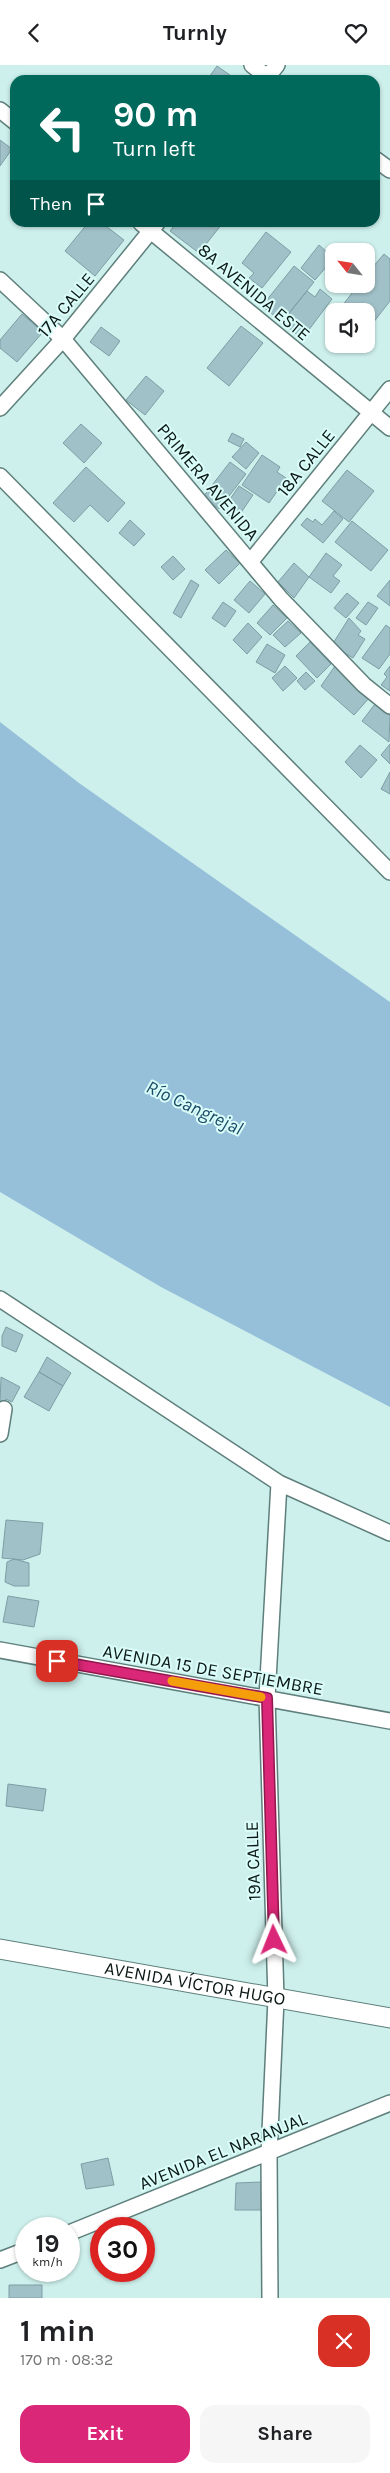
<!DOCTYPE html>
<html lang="en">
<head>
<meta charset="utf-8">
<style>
  body { margin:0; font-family:Karla,sans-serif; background:#f6f6f6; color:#202124; height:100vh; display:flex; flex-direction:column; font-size:19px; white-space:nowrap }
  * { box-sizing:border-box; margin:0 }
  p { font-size:16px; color:#757577 }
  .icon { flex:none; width:28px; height:28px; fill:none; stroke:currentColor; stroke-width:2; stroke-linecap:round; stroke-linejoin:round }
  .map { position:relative; height:2233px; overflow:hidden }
  .sheet { display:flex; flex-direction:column; background:#fff; flex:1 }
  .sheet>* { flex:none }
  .banner { position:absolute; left:10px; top:10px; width:370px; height:152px; border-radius:15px; box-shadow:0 1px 4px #0004; background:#00695c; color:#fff; overflow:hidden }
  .needle { width:32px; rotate:300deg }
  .tools { position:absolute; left:325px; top:178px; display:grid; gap:10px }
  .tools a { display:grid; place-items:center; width:50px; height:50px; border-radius:10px; background:#fff; box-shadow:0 1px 4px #0004; font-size:25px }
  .speed { position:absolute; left:15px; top:2152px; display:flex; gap:10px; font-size:25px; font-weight:700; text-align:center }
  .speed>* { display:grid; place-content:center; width:65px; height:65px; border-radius:50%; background:#fff; box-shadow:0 1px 4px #0004; line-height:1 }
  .speed small { font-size:12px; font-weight:400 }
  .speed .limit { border:8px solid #d22; background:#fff; color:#111 }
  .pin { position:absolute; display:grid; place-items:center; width:42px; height:42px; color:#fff; margin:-21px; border-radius:10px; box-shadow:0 2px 8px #0006 }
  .me { position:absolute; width:55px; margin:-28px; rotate:358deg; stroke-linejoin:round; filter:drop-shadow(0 0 4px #0008) }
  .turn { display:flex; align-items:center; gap:18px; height:105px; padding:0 20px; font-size:22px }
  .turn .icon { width:65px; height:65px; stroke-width:2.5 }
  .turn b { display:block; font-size:35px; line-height:42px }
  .then { display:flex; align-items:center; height:48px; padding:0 20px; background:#0003; gap:10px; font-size:19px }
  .round { display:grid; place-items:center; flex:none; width:52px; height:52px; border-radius:15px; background:#f6f6f6 }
  .headline { display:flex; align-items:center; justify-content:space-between; height:85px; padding:0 20px }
  h1 { font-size:30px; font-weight:700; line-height:38px }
  .action { display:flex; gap:10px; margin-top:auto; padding:10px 20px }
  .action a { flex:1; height:58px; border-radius:15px; background:#db2777; color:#fff; font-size:20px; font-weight:700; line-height:58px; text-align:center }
  .action a+a { background:#f6f6f6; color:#202124 }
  header { display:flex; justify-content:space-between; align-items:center; height:65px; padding:0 20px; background:#fff; font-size:22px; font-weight:700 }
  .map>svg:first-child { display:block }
  .water { fill:#96bfda }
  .building { fill:#a0c1c8; stroke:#7e9ea5 }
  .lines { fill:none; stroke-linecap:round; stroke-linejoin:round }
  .minor-casing { stroke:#5e7f7b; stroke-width:18 }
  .tertiary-casing { stroke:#5e7f7b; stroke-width:21 }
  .minor { stroke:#fff; stroke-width:15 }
  .tertiary { stroke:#fff; stroke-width:19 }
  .route-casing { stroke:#8e194d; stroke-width:12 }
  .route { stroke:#db2777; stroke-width:9 }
  .slow { stroke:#f59e0b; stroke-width:9 }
  .labels { text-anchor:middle; stroke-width:4; stroke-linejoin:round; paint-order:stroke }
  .street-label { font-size:18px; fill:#0b1816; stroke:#dafdf9 }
  .water-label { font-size:19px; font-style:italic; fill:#184a66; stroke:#dafdf9 }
</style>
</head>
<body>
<header><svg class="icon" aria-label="back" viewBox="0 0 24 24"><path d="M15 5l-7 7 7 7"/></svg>Turnly<svg class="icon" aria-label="heart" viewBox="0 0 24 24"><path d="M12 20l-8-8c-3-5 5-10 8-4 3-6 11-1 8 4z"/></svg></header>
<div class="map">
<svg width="390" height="2233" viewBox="0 0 390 2233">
  <rect width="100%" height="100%" fill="#cdf0ec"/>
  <path class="water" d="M0,657L79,718L390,937V1342L161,1222L0,1127Z"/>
  <path class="building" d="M217,1L237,15H207Z
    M0,75L12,84L0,101Z
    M88,158H102L124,175L95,211L65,186Z
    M176,158H220L222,159L199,188L170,166Z
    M266,167L291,187L262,223L249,213L254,208L242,198Z
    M319,180L334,193L315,215L301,203Z
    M384,189L390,194V236L369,263L366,261V246H349L342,241L359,219H366V210Z
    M294,201L314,217L282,257L262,241Z
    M320,224L332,234L302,274L282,257L307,226L315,232Z
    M22,249L43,267L17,297L0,283V275Z
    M241,261L263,278L229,321L207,303Z
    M101,262L120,276L109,291L90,277Z
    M146,311L164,326L145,350L126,335Z
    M81,359L102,378L84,398L63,378Z
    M232,368L244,374L240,382L228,376Z
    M246,377L259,388L246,404L232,392Z
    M262,390L280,402L277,407L286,413L284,417L287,419L282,427L278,425L269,438L242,420Z
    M230,397L246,409L219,444L203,432Z
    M86,402L125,438L108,457L90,440L74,457L53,438Z
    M347,405L374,426L349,457L322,436Z
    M239,421L253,430L236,455L222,446Z
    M334,446L343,454L323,478L301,460L307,453L313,457L315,454L322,460Z
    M130,455L145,469L134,481L119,468Z
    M352,456L388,485L371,506L335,477Z
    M226,485L240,498L219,519L205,505Z
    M326,488L342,500L333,511L340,516L331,528L309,512Z
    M173,491L185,504L173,515L161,502Z
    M294,498L309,512L294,533L278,517Z
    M191,515L199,520L181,553L173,548Z
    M390,515V541L377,531Z
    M250,516L265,529L249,548L234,535Z
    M347,528L359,538L346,553L334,543Z
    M223,537L236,546L225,562L212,553Z
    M368,537L378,543L366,560L356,553Z
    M273,540L287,553L270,570L257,558Z
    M349,553L361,566L358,570L365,574L353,593L332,580Z
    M288,556L301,568L285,582L273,570Z
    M248,558L262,572L247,589L233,575Z
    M386,560L390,563V589L379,604L362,593Z
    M310,577L331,599L317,613L296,591Z
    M267,579L285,590L275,608L256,597Z
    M285,601L297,613L283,626L272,613Z
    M335,601L370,632L354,650L321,621Z
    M390,601V626L381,620L387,612L384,609Z
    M306,607L315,616L305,625L297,616Z
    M375,639L390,650L389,677L362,656Z
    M390,679V699L381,690Z
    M360,680L377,695L361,713L345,697Z
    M390,707V729L381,724Z
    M6,1262L23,1270L16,1287L2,1281V1271Z
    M47,1292L71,1308L63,1321L39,1307Z
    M39,1307L63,1321L49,1346L24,1332Z
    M1,1312L20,1322L12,1337L6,1334L4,1339L0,1337Z
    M6,1455L43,1458L40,1489L23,1495L2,1493Z
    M14,1494L29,1498V1521H14L5,1517L7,1497Z
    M8,1531L39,1536L34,1562L3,1557Z
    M8,1719L46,1724L43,1746L6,1741Z
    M108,2093L114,2120L86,2124L81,2099Z
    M261,2117V2145H235L236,2118Z
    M9,2220H42V2233H9Z"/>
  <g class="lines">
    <g class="minor-casing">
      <path id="minor" d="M252,0L271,15
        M265,15L277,0
        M0,45L15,57
        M375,94L390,105
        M141,158L390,363
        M0,215L63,274L281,534L364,620L390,641
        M0,343L63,274L157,158
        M0,411L390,807
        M251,496L390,324
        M0,1234L279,1418L390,1468
        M0,1369L4,1344
        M0,1585L390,1656
        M69,2168L390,2038
        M0,2195L26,2185
        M270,2233L269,2089L276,1934L267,1633L279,1418"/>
    </g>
    <g class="tertiary-casing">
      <g id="tertiary">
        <path id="s1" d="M0,1884L390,1953"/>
      </g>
    </g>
    <use href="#minor" class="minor"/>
    <use href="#tertiary" class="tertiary"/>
  </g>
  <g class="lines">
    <g class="route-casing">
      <path id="route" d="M57,1596L267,1633L274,1875"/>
    </g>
    <use href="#route" class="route"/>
    <path class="slow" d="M172,1616L261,1632"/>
  </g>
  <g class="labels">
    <g class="street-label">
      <text transform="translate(254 227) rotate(40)" y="6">8A AVENIDA ESTE</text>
      <text transform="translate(66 240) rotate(-50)" y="6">17A CALLE</text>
      <text transform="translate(306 398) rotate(-51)" y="6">18A CALLE</text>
      <text transform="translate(208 417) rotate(50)" y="6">PRIMERA AVENIDA</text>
      <text transform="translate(213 1605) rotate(10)" y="6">AVENIDA 15 DE SEPTIEMBRE</text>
      <text transform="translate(253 1796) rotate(-92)" y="6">19A CALLE</text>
      <text dy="6" stroke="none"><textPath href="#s1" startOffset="198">AVENIDA VÍCTOR HUGO</textPath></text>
      <text transform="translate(223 2086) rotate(-22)" y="6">AVENIDA EL NARANJAL</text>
    </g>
    <g class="water-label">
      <text transform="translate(195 1042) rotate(25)" y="7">Río Cangrejal</text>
    </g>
  </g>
</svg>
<div class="tools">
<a><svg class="needle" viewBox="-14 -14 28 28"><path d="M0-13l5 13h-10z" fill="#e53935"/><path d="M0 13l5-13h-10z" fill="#757577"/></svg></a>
<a><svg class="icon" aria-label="sound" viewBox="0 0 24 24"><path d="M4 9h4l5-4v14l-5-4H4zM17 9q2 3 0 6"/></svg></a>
</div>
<div class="speed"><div>19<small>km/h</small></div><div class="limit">30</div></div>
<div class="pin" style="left:57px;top:1596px;background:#d93025"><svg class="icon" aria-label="arrive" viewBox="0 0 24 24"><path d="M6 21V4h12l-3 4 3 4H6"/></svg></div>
<svg class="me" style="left:274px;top:1875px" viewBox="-20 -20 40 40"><path d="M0-17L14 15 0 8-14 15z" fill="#db2777" stroke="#fff" stroke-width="4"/></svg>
<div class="banner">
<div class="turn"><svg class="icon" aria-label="left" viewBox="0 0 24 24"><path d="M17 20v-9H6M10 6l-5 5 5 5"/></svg><div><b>90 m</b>Turn left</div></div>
<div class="then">Then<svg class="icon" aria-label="arrive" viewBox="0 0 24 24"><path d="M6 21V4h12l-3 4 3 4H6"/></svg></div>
</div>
</div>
<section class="sheet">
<div class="headline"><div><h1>1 min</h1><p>170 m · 08:32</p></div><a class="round" style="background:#d93025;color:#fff"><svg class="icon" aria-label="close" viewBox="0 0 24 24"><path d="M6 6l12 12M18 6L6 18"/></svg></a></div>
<div class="action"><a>Exit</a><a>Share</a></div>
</section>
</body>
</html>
